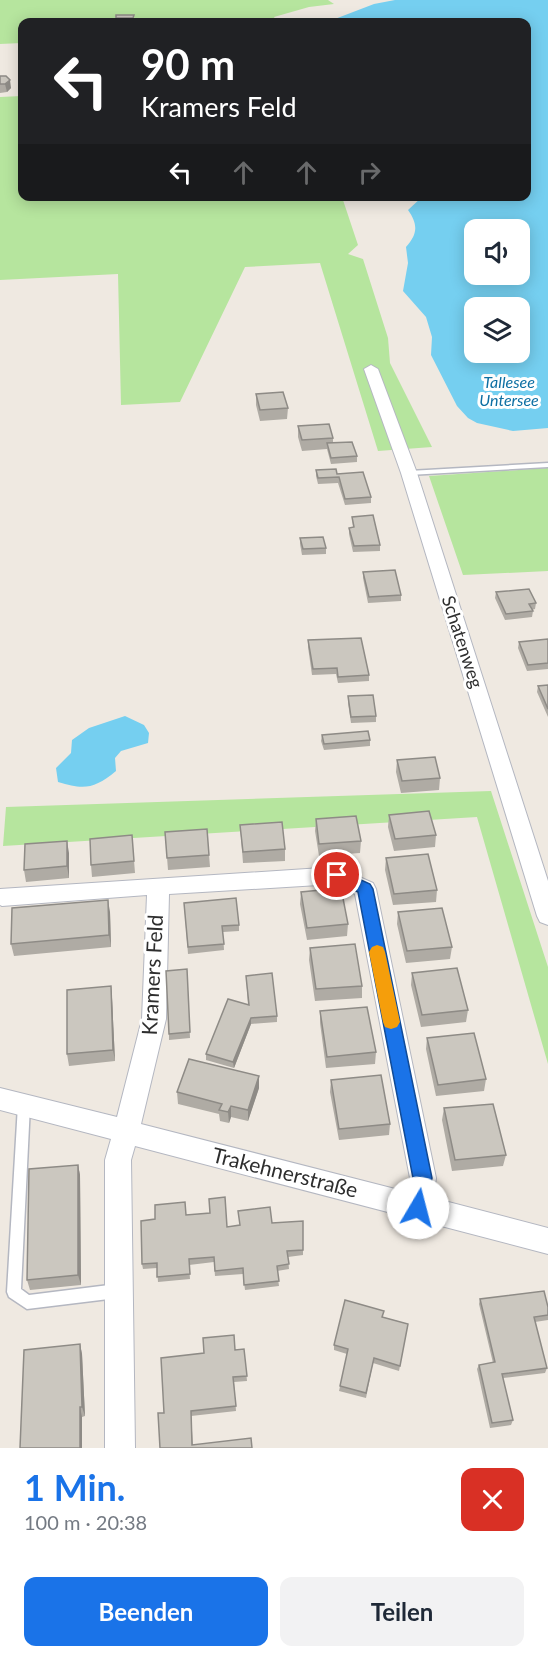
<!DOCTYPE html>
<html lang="de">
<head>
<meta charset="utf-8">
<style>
  body { margin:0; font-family:Lato,sans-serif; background:#f2f2f3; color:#1f2937; height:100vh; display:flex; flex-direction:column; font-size:22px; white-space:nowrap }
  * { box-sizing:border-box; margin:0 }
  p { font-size:20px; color:#747a83 }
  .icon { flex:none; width:33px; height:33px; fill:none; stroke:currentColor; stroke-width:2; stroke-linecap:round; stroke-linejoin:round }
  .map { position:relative; height:1448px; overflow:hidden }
  .details { display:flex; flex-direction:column; background:#fff; flex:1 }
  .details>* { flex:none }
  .top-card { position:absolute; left:18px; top:18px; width:513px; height:183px; border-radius:12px; box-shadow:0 3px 15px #0003; background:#202124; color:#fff; overflow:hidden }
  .tools { position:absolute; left:464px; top:219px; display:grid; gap:12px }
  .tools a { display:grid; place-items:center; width:66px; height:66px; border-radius:12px; background:#fff; box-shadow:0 3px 15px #0003; font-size:30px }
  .pin { position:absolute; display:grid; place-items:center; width:51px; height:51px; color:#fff; margin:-26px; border:3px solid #fff; border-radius:50%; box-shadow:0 2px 6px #0007 }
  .me { position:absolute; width:66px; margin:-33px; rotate:8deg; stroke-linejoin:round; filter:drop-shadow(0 0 4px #0008) }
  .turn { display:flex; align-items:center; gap:21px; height:126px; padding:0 24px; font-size:27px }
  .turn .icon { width:78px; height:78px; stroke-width:2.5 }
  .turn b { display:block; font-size:42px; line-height:51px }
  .lanes { display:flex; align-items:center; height:57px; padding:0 24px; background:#0003; justify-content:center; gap:30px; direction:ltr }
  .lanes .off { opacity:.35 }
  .round { display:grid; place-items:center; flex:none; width:63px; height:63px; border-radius:12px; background:#f2f2f3 }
  .head { display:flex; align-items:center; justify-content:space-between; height:102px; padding:0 24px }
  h1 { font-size:36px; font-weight:700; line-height:45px; color:#1a73e8 }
  .primary-button { display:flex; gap:12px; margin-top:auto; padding:12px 24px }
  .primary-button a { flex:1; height:69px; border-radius:12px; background:#1a73e8; color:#fff; font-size:24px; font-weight:700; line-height:69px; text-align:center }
  .primary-button a+a { background:#f2f2f3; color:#1f2937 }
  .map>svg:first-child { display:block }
  .green { fill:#b6e59e }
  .water { fill:#75cff0; fill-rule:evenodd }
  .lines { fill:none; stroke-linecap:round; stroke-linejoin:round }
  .service-casing { stroke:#b4b7c1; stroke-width:3 }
  .minor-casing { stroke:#b4b7c1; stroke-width:2 }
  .service { fill:#fff; fill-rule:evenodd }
  .minor { fill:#fff; fill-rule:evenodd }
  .wall { fill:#afaba4 }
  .shaded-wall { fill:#8e8b86 }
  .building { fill:#cbc7bf; stroke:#8e8b86; stroke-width:1.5 }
  .route { fill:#1a73e8; stroke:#114b97; stroke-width:1.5 }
  .slow { fill:#f59e0b }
  .labels { text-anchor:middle; stroke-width:6; stroke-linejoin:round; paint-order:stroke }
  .far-water-label { font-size:16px; font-style:italic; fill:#0d6fa3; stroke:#fff }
  .street-label { font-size:18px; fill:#2e2e2e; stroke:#fff }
  .near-street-label { font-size:21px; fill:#2e2e2e; stroke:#fff }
</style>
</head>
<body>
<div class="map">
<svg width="548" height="1448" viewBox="0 0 548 1448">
  <rect width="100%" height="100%" fill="#efe9e1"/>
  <path class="green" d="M0,0H328L334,4L309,7L274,17L277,22H22V43L0,44Z
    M22,96V196L342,197L358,245L348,254L363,259L388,338L390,363L432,447L378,451L320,263L245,267L180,402L121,405L118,274L0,280V97Z
    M548,468V571L463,575L429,476Z
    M491,791L548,967V1064L477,817L3,846L6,807Z"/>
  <path class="water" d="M395,0H548V428L513,431L477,423L468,418L457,406L431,355L432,337L426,317L403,291L408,263L406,247C418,234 418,224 408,210L422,197L526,196V22H327L374,4ZM474,230H519V274H474ZM474,308H519V352H474Z
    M125,716L144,725L149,733L148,743L121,751L115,758L116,771C94,789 84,790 58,782L56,768L71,753L72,740L89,728Z"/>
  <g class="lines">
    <g class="service-casing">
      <path id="service" d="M548,463V467L409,475L405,473L409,471Z
        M24,1100L28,1101L30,1105L21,1289L29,1295L117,1284L122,1286L124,1291L122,1296L117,1298L27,1309L9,1297L7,1292L18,1105L20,1101Z"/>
    </g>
    <g class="minor-casing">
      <path id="minor" d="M371,365L378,369L417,473L548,881V925L540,922L537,916L401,473L364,369Z
        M337,867L373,883L376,889L436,1178L433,1198L548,1228V1254L135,1146L131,1160L135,1448H105V1160L111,1139L0,1110V1088L117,1117L142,1019L147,895L2,906L0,905V889ZM335,884L355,894L410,1178L407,1192L141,1124L166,1019L169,894Z"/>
    </g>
    <use href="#service" class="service"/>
    <use href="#minor" class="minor"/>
  </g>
  <path class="wall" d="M116,15H134V19L133,22H116Z
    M0,76L11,88L7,92L0,93Z
    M256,394L288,408L287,419L260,421L256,405Z
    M298,426L333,438V443L357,456V462L331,464L327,449L302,451L298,437Z
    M316,470L337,474L371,497V503L345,505L338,483L318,484L316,476Z
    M352,517L380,545V551L353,552L349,534V528L353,527Z
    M300,538L326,548V554L302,555L300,544Z
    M363,572L401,595V601L368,603L363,578Z
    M496,592L536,603L535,609L532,610L533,611L532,617L505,620L495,598Z
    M548,639V669L527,671L518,648L519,642Z
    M308,640L369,675V681L338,683L336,674L312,675L308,647Z
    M548,685V717L537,692L538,686Z
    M348,696L376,716V722L351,723L348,703Z
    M322,735L370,740V746L324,750L321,741Z
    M397,760L440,778L439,790L401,793L396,772Z
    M389,815L436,835L435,847L394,851L388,827Z
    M316,819L361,841L360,853L319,856L315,831Z
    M240,825L285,849V861L243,863Z
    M207,829L210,867L168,870L165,832Z
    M132,835L135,873L92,877L91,865Z
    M69,853V878L26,882L24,870Z
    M386,858L437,890L436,902L393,905L385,870Z
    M301,892L348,924L347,936L307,940L300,904Z
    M184,903L239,925V931L223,932L224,950L188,954Z
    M110,912L111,947L14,956L11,944Z
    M398,912L452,947L450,959L406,963L397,924Z
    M310,948L362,986V998L315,1001L309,960Z
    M187,969L190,1038L169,1040V1034Z
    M412,973L468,1010L466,1022L421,1027L411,985Z
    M246,976L277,1016V1022L251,1024L234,1068L206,1060V1054L248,1005Z
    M111,986L112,998L115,1061L69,1066L67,1054Z
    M320,1011L376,1052L375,1064L326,1068L320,1023Z
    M427,1038L486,1079L484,1091L436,1096L426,1049Z
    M259,1076V1088L248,1121L231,1117L229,1123L220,1121L219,1114L178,1104L177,1092Z
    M331,1080L390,1124L389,1135L339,1140L330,1092Z
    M444,1108L506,1155L503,1166L452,1171L442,1120Z
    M78,1165L80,1175L81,1285L30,1290L27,1280Z
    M186,1215L227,1227L272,1223L303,1221V1255L288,1257L289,1269L277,1271L279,1286L245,1290L243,1274L215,1276L214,1262L189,1265L190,1279L158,1282L157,1268L143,1269L142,1264Z
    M480,1299L548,1307V1320L535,1322L547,1368L545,1373L503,1378L513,1420L511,1425L490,1428L477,1369L479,1365L493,1363L479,1304Z
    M383,1317L408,1324L399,1371L373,1363L366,1398L339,1391L347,1354L334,1350V1345Z
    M80,1344L82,1354L85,1416L82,1417V1448H20Z
    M244,1349L247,1381L234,1382L236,1411L191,1416L193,1445L252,1448H160L235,1350Z"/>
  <path class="shaded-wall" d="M10,80L11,88L7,92L5,84Z
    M67,841L69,853V878L67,866Z
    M108,900L110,912L111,947L109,935Z
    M111,986L112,998L115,1061L113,1050Z
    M251,1018V1024L234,1068L233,1062Z
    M259,1076V1088L248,1121V1110Z
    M231,1106V1117L229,1123L228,1112Z
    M78,1165L80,1175L81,1285L78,1275Z
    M80,1344L82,1354L85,1416L82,1407Z
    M80,1407L82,1417V1448H80Z"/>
  <path class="building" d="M116,15H134L133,18H116Z
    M0,76H6L10,80L5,84H0Z
    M283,392L288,408L260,410L256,394Z
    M329,424L333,438L302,440L298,426Z
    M352,442L357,456L331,458L327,443Z
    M336,469L337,474L363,472L371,497L345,499L339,477L318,478L316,470Z
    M373,515L380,545L354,546L349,528L354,527L352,517Z
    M323,537L326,548L303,549L300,538Z
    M395,570L401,595L369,597L363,572Z
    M529,589L536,603L529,604L533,611L506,614L496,592Z
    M361,638L369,675L338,677L337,668L313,669L308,640Z
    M548,639V663L528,665L519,642Z
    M548,685V709L538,686Z
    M373,695L376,716L351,717L348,696Z
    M368,731L370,740L324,744L322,735Z
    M435,757L440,778L402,781L397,760Z
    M429,811L436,835L395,839L389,815Z
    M356,816L361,841L319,844L316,819Z
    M282,822L285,849L243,852L240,825Z
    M207,829L209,855L167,858L165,832Z
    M132,835L134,861L91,865L90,839Z
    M67,841V866L24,870L25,844Z
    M428,854L437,890L394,894L386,858Z
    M341,888L348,924L307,928L301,892Z
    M236,898L239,925L222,926L224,944L188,947L184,903Z
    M108,900L109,935L11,944L12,908Z
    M442,908L452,947L407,951L398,912Z
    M355,944L362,986L316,989L310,948Z
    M457,968L468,1010L422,1015L412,973Z
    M187,969L190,1032L169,1034L166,971Z
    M272,973L277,1016L251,1018L233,1062L206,1054L228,999L249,1005L246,976Z
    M111,986L113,1050L67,1054V990Z
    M367,1007L376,1052L327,1057L320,1011Z
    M474,1033L486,1079L438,1085L427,1038Z
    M189,1059L259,1076L248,1110L231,1106L228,1112L219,1110L222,1104L177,1092Z
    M381,1075L390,1124L339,1129L331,1080Z
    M493,1104L506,1155L455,1160L444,1108Z
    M78,1165V1275L27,1280L29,1169Z
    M225,1197L227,1227L240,1225L238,1211L270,1207L272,1223L303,1221V1250L287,1251L289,1264L277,1266L279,1281L244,1285L243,1268L215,1271L214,1257L189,1259L190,1274L157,1277V1263L142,1264L141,1221L155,1219V1205L185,1202L186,1215L210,1213L209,1199Z
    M544,1291L548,1307V1315L534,1317L547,1368L502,1374L513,1420L492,1423L479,1365L495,1362L480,1299Z
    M345,1300L384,1311L382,1317L408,1324L400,1366L374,1358L366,1393L340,1386L348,1349L334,1345Z
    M234,1335L235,1350L244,1349L247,1376L233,1377L236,1406L191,1411L192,1445L251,1438L252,1448H160L158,1413H164L161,1358L204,1353L203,1338Z
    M80,1344L82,1407H80V1448H20L24,1350Z"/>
  <path class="route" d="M337,869L370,884L373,889L432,1178L425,1214L418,1217L412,1214L409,1208L413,1178L358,892L331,879L329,875L331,871Z"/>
  <path class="slow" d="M377,945L383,947L385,952L400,1022L397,1027L391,1029L385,1027L383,1022L369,952L372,947Z"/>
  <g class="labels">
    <g class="far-water-label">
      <text x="509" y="388">Tallesee<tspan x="509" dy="18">Untersee</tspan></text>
    </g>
    <g class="street-label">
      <text transform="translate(462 642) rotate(72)" y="6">Schatenweg</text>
    </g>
    <g class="near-street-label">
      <text transform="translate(153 975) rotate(-87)" y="7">Kramers Feld</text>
      <text transform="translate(285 1173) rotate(14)" y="7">Trakehnerstraße</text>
    </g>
  </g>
</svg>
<div class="tools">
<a><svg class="icon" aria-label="sound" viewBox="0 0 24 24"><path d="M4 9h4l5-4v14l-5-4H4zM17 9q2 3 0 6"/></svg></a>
<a><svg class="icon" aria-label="layers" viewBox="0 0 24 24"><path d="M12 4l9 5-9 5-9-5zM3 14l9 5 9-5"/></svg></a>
</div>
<div class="pin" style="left:337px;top:875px;background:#d93025"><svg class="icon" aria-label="arrive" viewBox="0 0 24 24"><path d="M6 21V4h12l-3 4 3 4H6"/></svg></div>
<svg class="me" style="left:418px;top:1208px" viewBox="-20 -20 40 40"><circle r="19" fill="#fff"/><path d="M0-13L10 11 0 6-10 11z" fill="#1a73e8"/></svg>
<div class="top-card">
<div class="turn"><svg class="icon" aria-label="left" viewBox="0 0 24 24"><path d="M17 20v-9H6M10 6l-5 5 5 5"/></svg><div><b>90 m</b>Kramers Feld</div></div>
<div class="lanes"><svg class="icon" aria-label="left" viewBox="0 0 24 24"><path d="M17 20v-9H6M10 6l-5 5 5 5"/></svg><svg class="icon off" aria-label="ahead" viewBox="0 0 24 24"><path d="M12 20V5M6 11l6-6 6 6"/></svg><svg class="icon off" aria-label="ahead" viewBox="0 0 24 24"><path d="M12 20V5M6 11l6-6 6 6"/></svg><svg class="icon off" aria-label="right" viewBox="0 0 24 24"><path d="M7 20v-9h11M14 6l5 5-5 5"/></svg></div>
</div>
</div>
<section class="details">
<div class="head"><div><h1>1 Min.</h1><p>100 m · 20:38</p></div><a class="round" style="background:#d93025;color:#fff"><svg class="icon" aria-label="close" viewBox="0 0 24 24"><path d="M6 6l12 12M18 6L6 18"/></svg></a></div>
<div class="primary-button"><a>Beenden</a><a>Teilen</a></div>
</section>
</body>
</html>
